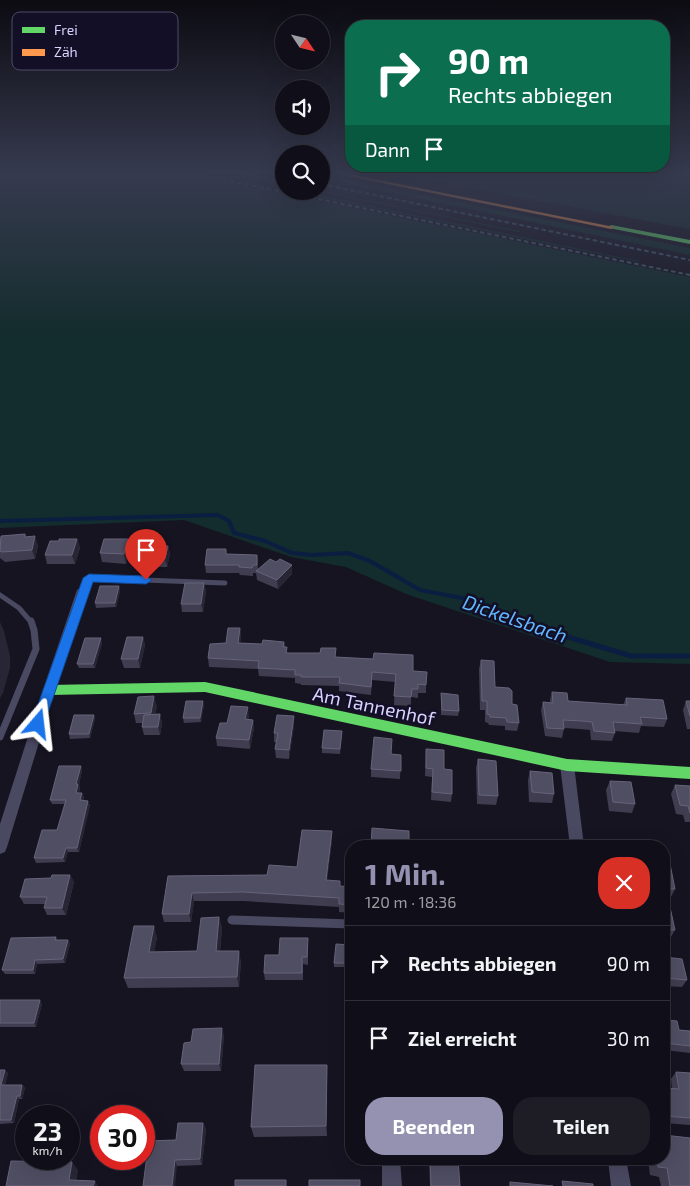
<!DOCTYPE html>
<html lang="de">
<head>
<meta charset="utf-8">
<style>
  body { margin:0; font-family:"Exo 2",sans-serif; background:#1e1d26; color:#f1f3f6; height:100vh; display:flex; flex-direction:column; font-size:19px; white-space:nowrap }
  * { box-sizing:border-box; margin:0 }
  p { font-size:16px; color:#9c9ca2 }
  .icon { flex:none; width:28px; height:28px; fill:none; stroke:currentColor; stroke-width:2; stroke-linecap:round; stroke-linejoin:round }
  .map { position:relative; flex:1; overflow:hidden }
  .panel { position:absolute; left:345px; top:840px; width:325px; height:325px; display:flex; flex-direction:column; background:#100f19; border-radius:20px; box-shadow:0 5px 20px #0002,0 0 0 1px #302f38 }
  .panel>* { flex:none }
  .guide { position:absolute; left:345px; top:20px; width:325px; height:152px; border-radius:20px; box-shadow:0 5px 20px #0002,0 0 0 1px #302f38; background:#0b6e4f; color:#fff; overflow:hidden }
  .needle { width:32px; rotate:125deg }
  .fabs { position:absolute; left:275px; top:15px; display:grid; gap:10px }
  .fabs a { display:grid; place-items:center; width:55px; height:55px; border-radius:50%; background:#100f19; box-shadow:0 5px 20px #0002,0 0 0 1px #302f38; font-size:25px }
  .speed { position:absolute; left:15px; top:1105px; display:flex; gap:10px; font-size:25px; font-weight:700; text-align:center }
  .speed>* { display:grid; place-content:center; width:65px; height:65px; border-radius:50%; background:#100f19; box-shadow:0 5px 20px #0002,0 0 0 1px #302f38; line-height:1 }
  .speed small { font-size:12px; font-weight:400 }
  .speed .limit { border:8px solid #d22; background:#fff; color:#111 }
  .pin { position:absolute; display:grid; place-items:center; width:42px; height:42px; color:#fff; margin:-51px -21px; border-radius:50% 50% 50% 0; rotate:-45deg; box-shadow:0 0 5px #0007 }
  .pin .icon { rotate:45deg }
  .me { position:absolute; width:55px; margin:-28px; rotate:17deg; stroke-linejoin:round; filter:drop-shadow(0 0 4px #0008) }
  .turn { display:flex; align-items:center; gap:18px; height:105px; padding:0 20px; font-size:22px }
  .turn .icon { width:65px; height:65px; stroke-width:2.5 }
  .turn b { display:block; font-size:35px; line-height:42px }
  .then { display:flex; align-items:center; height:48px; padding:0 20px; background:#0003; gap:10px; font-size:19px }
  .round { display:grid; place-items:center; flex:none; width:52px; height:52px; border-radius:20px; background:#1e1d26 }
  .overview { display:flex; align-items:center; justify-content:space-between; height:85px; padding:0 20px }
  h1 { font-size:30px; font-weight:700; line-height:38px; color:#9591b1 }
  .cta { display:flex; gap:10px; margin-top:auto; padding:10px 20px }
  .cta a { flex:1; height:58px; border-radius:20px; background:#9591b1; color:#fff; font-size:20px; font-weight:700; line-height:58px; text-align:center }
  .cta a+a { background:#1e1d26; color:#f1f3f6 }
  ul { padding:0; list-style:none }
  li { display:flex; align-items:center; gap:15px; height:75px; padding:0 20px; border-top:1px solid #302f38 }
  li div { flex:1 }
  li b { display:block; font-size:19px }
  li em { font-style:normal }
  .map>svg:first-child { display:block }
  .green { fill:#132c2d }
  .lines { fill:none; stroke-linecap:round; stroke-linejoin:round }
  .stream-far1 { stroke:#0b1e41; stroke-width:4 }
  .stream { stroke:#0b1e41; stroke-width:5 }
  .lane-far2 { stroke:#4a4962; stroke-width:5 }
  .lane-far1 { stroke:#4a4962; stroke-width:7 }
  .lane { stroke:#4a4962; stroke-width:9 }
  .street { fill:#4a4962; fill-rule:evenodd }
  .fast { fill:#63d668; fill-rule:evenodd }
  .slow { fill:#ff974d; fill-rule:evenodd }
  .rail { stroke:#43596b; stroke-width:2; stroke-dasharray:4.5 3; stroke-linecap:butt }
  .wall { fill:#403d50 }
  .shaded-wall { fill:#282635 }
  .building { fill:#504e63; stroke:#66637b }
  .route { fill:#1a73e8; stroke:#114b97 }
  .labels { text-anchor:middle; stroke-width:5; stroke-linejoin:round; paint-order:stroke }
  .street-label { font-size:19px; fill:#d9d4ff; stroke:#130f26 }
  .water-label { font-size:20px; font-style:italic; fill:#62b6ff; stroke:#130f26 }
  .key { fill:#130f26; stroke:#4e4a67; stroke-width:1 }
  .key-label { font-size:14px; fill:#d9d4ff }
</style>
</head>
<body>
<div class="map">
<svg width="690" height="1186" viewBox="0 0 690 1186">
  <rect width="100%" height="100%" fill="#161421"/>
  <path class="green" d="M0,172H178L690,277V664L610,662L406,594L346,567L291,557L184,520L0,528Z
    M386,172H690V229Z
    M321,175L690,248V255L321,178Z
    M288,191H299L639,261L638,262Z
    M316,191H321L520,231L519,232Z"/>
  <g class="lines">
    <path class="stream-far1" d="M0,521L218,515L229,521L234,533L265,541L292,553L312,555L348,553L370,561L420,590L467,599L489,606L517,622"/>
    <path class="stream" d="M515,621L631,656H690"/>
    <path class="lane-far2" d="M83,590L89,578L225,583
      M0,595L19,608L31,622"/>
    <path class="lane-far1" d="M0,737L36,649L34,630L31,621"/>
    <path class="lane" d="M232,920L351,924"/>
    <path class="street" d="M83,586L89,590L55,690L7,847L5,852L0,854V824L43,690L77,590Z
      M567,759L572,761L574,765L584,846H570L560,765L562,761Z
      M382,1159H400L402,1186H382Z
      M608,1159H626L631,1186H611Z"/>
    <path class="fast" d="M611,225L690,240V244L609,228L608,227Z
      M205,682L567,759L690,767V779L567,771L205,692L49,695L45,693L43,690L45,687L49,685Z"/>
    <path class="slow" d="M328,172H339L614,227L611,229Z"/>
    <path class="rail" d="M186,172L690,275
      M235,172L284,182
      M280,172L284,173
      M321,184L690,260"/>
  </g>
  <path class="wall" d="M25,534L26,537L38,545L35,559L5,562L0,558V538Z
    M77,539L80,548L75,564H47L45,555L59,541Z
    M168,546L170,554L167,567H138L136,559Z
    M130,549L126,564L102,562L100,553Z
    M227,554L257,555L258,569L292,574L278,589L257,580L256,573H253V576L240,575L239,573H206L205,565Z
    M204,583L206,591L203,612H182L181,604Z
    M119,586L120,591L116,607L96,608L95,603Z
    M240,628L241,637L240,643L262,644L284,642L285,647L287,653L336,657L413,671L426,685V693H418V698L411,697V706L394,705L395,682L372,680L371,695L339,691V686L301,685V684L295,683V678L259,676L258,669L209,667L208,658L226,643Z
    M143,637L145,645L140,668H124L121,659Z
    M102,643L95,668H79L77,664Z
    M481,660L495,687L512,704L519,723L517,731L505,730V726L489,725L488,723L485,722V710H480L479,669Z
    M552,692L568,701L623,705L626,698L667,719L664,727L641,726L639,733L614,731L615,733L612,741L591,740L590,730L580,729L564,728L562,738L545,736L541,710L543,702L550,703V700Z
    M441,693L459,711L458,716L441,715Z
    M686,701H690V729H687L683,710Z
    M204,705L201,722L184,723L183,718Z
    M157,706L155,714H160L162,723L160,735H144L142,727V723H136L134,714Z
    M94,715L95,719L90,738L70,739L69,734Z
    M249,716L248,719L253,720L254,728L250,749L217,746L216,738L227,723Z
    M294,725L289,759L276,758L275,749L277,742H274V733Z
    M342,731L340,754L322,753V748Z
    M426,749L444,769L452,794L451,802L431,800L432,777L425,776Z
    M391,754L401,755L400,779L371,777V769Z
    M478,759L498,796L496,805L477,804L476,768Z
    M82,770L79,785L80,788L79,793H82L84,798L83,801L90,805L79,852H68L65,862L36,863L34,858L57,830L65,804H52L50,800Z
    M530,771L554,794L552,803L529,802L528,780Z
    M610,781L635,804L632,813L609,811L606,790Z
    M675,785L690,786V822H685L683,815L676,814L671,794Z
    M332,831V840L327,880L340,886L351,887V913L339,912V907L244,901H194L191,922H164L162,914L168,876L267,875L297,867Z
    M664,858L675,889L671,897L668,896L675,930L671,937H664Z
    M70,875L74,882L66,915H47L44,908L45,904H24L20,897L51,878Z
    M219,917L222,928L220,951L241,961L239,987L128,988L124,978L157,937L154,952L197,951Z
    M56,937L57,940H68L70,944L65,963L37,964L35,974H5L2,970Z
    M351,945V967H334V963Z
    M308,946V965L303,964V980H265L264,973L279,955Z
    M664,957L687,980L682,987L664,986Z
    M664,997L667,1020L679,1030L690,1031V1053L664,1050Z
    M0,1000L42,1004L36,1027H0Z
    M224,1035L221,1071H184L181,1064L191,1042Z
    M327,1065V1136L254,1137L251,1127Z
    M0,1070L8,1073L5,1085H22L25,1088L22,1099H19L14,1123L0,1124Z
    M676,1072L690,1073V1125L664,1123V1088L672,1089L671,1079Z
    M203,1123L206,1129L202,1165L177,1166L146,1161H142L141,1159H144V1141L176,1140Z
    M429,1159H458L460,1186H430Z
    M648,1159H664L690,1186H661L659,1177L650,1175Z"/>
  <path class="shaded-wall" d="M35,536L38,545L35,559L32,550Z
    M77,539L80,548L75,564L72,555Z
    M128,539L130,549L126,564L124,554Z
    M168,546L170,554L167,567L165,559Z
    M292,565V574L278,589L277,580Z
    M204,583L206,591L203,612L201,604Z
    M119,586L120,591L116,607L115,603Z
    M0,622L4,631L10,656V668L3,693L0,698Z
    M240,628L241,637L239,651L238,643Z
    M143,637L145,645L140,668L138,659Z
    M101,638L102,643L95,668L93,664Z
    M154,696L157,706L154,723L151,713Z
    M203,701L204,705L201,722L200,718Z
    M248,707L249,716L246,728L245,719Z
    M160,714L162,723L160,735L158,727Z
    M94,715L95,719L90,738L89,734Z
    M294,716V725L289,759V750Z
    M253,720L254,728L250,749L249,740Z
    M81,766L82,770L79,785L80,788L77,798L76,793V784Z
    M82,793L84,798L82,805L80,800Z
    M88,801L90,805L79,852L77,848Z
    M332,831V840L326,889V880Z
    M66,848L68,852L65,862L63,858Z
    M70,875L74,882L66,915L62,908Z
    M192,893L194,901L191,922L189,914Z
    M219,917L222,928L219,961L216,951Z
    M154,926L157,937L153,962L149,952Z
    M68,940L70,944L65,963L63,959Z
    M239,951L241,961L239,987L237,977Z
    M35,960L37,964L35,974L33,970Z
    M40,1000L42,1004L36,1027L34,1023Z
    M222,1028L224,1035L221,1071L219,1064Z
    M327,1065V1136L326,1126Z
    M5,1070L8,1073L4,1088L1,1085Z
    M22,1085L25,1088L22,1099L20,1096Z
    M17,1096L19,1099L14,1123L11,1120Z
    M203,1123L206,1129L202,1165L200,1159Z
    M175,1160L177,1166L175,1186H172Z
    M72,1162L78,1170L76,1186L69,1180Z
    M95,1181L98,1186H93Z"/>
  <path class="building" d="M25,534V537L35,536L32,550L2,552L0,551L1,536Z
    M59,539H77L72,555H45L50,541H59Z
    M104,539H128L124,554L100,553Z
    M140,545L168,546L165,559H136Z
    M207,549H226V554L257,555V565H253L252,568L239,567V565H205Z
    M270,559L276,562L280,559L292,565L277,580L256,571Z
    M185,583H204L201,604H181Z
    M100,586H119L115,603H95Z
    M228,628H240L238,643L262,644L263,640L284,642L283,647H287L286,653H320L321,648H336L335,657L373,659L374,653L413,655V671L427,672L426,685L418,684V689H412L411,697L394,696L396,674L372,672L371,687L339,683L340,677H301V675H295V670L258,668L259,661L208,658L210,644L226,643Z
    M127,637H143L138,659H121Z
    M85,638H101L93,664H77Z
    M481,660L494,661L495,687L509,688L512,691V704L517,705L519,723L507,722L506,718L490,717V715L487,714V701H482Z
    M552,692L567,693L568,701L627,705L626,698L663,700L667,719L640,717L642,724L613,722L615,733L594,731L592,722L582,721L563,720L564,729L547,728L543,702L553,703Z
    M441,693L458,695L459,711L442,710Z
    M154,696L151,713L134,714L138,697Z
    M186,701H203L200,718H183Z
    M686,701H690V716Z
    M231,706L248,707L245,719L253,720L249,740L216,738L220,723H227Z
    M160,714L158,727H142L144,715Z
    M74,715H94L89,734H69Z
    M277,715L294,716L289,750L275,749L278,733H274Z
    M324,730L342,731L340,749L322,748Z
    M374,737L392,739L391,754L401,755V771L371,769Z
    M426,749L444,750V769L452,770V794L432,792L433,769L426,768Z
    M478,759L496,761L498,796L479,795Z
    M59,766H81L76,784H78L76,793H82L80,800L88,801L77,848H66L63,858H34L42,830H57L66,800H50Z
    M530,771L552,773L554,794L532,792Z
    M610,781L631,782L635,804L613,802Z
    M675,785L690,786V813L688,806L680,805Z
    M372,828L409,831V846H371Z
    M302,830L332,831L326,880L340,881V886L351,887V905L339,904V898L243,892L192,893L189,914H162L168,876L267,875L269,865L297,867Z
    M538,842L559,844L560,846H538Z
    M664,858L669,859L675,889H666L675,930L664,929Z
    M52,875H70L62,908H44L47,897H20L25,879L51,878Z
    M219,917L216,951H239L237,977L124,978L134,926H154L149,952L197,951L201,918Z
    M56,937L55,940H68L63,959L35,960L33,970H2L11,938Z
    M280,938H308L307,957H302V973H264L265,955H279Z
    M336,944L351,945V963H334Z
    M664,957L682,959L687,980L664,978Z
    M664,997L667,1020L677,1021L679,1030L690,1031V1046L664,1043Z
    M0,1000H40L34,1023H0Z
    M222,1028L219,1064H181L184,1043L191,1042L193,1029Z
    M255,1065H327L326,1126L251,1127Z
    M0,1070H5L1,1085H22L20,1096H17L11,1120H0Z
    M676,1072L690,1073V1118L664,1116V1088L679,1089Z
    M178,1123H203L200,1159L175,1160L172,1186H143L147,1155H144V1141L176,1140Z
    M664,1135L690,1138V1186H670L667,1168L658,1167L657,1159H664Z
    M430,1159H458L460,1186H431Z
    M11,1161L72,1162L69,1180L95,1181L93,1186H6Z
    M235,1180H286V1186H235Z
    M309,1180H360V1186H309Z
    M562,1181L593,1184V1186H563Z
    M510,1182L553,1186H510Z"/>
  <linearGradient id="sky" x2="0" y2="1"><stop stop-color="#0c0b12"/><stop offset="0.51" stop-color="#363a4e"/><stop offset="1" stop-color="#363a4e" stop-opacity="0"/></linearGradient>
  <rect width="690" height="338" fill="url(#sky)"/>
  <path class="route" d="M89,574L146,576L152,580L146,584L93,582L44,724L43,728L38,730L33,728L31,724L83,578Z"/>
  <g class="labels">
    <g class="street-label">
      <text transform="translate(374 706) rotate(12)" y="7">Am Tannenhof</text>
    </g>
    <g class="water-label">
      <text transform="translate(515 619) rotate(19)" y="7">Dickelsbach</text>
    </g>
  </g>
  <rect x="12" y="12" width="166" height="58" rx="8" class="key"/>
  <rect x="22" y="27" width="23" height="6" fill="#63d668"/>
  <rect x="22" y="49" width="23" height="7" fill="#ff974d"/>
  <g class="key-label">
    <text x="54" y="35">Frei</text>
    <text x="54" y="57">Zäh</text>
  </g>
</svg>
<div class="fabs">
<a><svg class="needle" viewBox="-14 -14 28 28"><path d="M0-13l5 13h-10z" fill="#e53935"/><path d="M0 13l5-13h-10z" fill="#9c9ca2"/></svg></a>
<a><svg class="icon" aria-label="sound" viewBox="0 0 24 24"><path d="M4 9h4l5-4v14l-5-4H4zM17 9q2 3 0 6"/></svg></a>
<a><svg class="icon" aria-label="search" viewBox="0 0 24 24"><circle cx="10" cy="10" r="6"/><path d="M15 15l6 6"/></svg></a>
</div>
<div class="speed"><div>23<small>km/h</small></div><div class="limit">30</div></div>
<div class="pin" style="left:146px;top:580px;background:#d93025"><svg class="icon" aria-label="arrive" viewBox="0 0 24 24"><path d="M6 21V4h12l-3 4 3 4H6"/></svg></div>
<svg class="me" style="left:38px;top:724px" viewBox="-20 -20 40 40"><path d="M0-17L14 15 0 8-14 15z" fill="#1a73e8" stroke="#fff" stroke-width="4"/></svg>
<div class="guide">
<div class="turn"><svg class="icon" aria-label="right" viewBox="0 0 24 24"><path d="M7 20v-9h11M14 6l5 5-5 5"/></svg><div><b>90 m</b>Rechts abbiegen</div></div>
<div class="then">Dann<svg class="icon" aria-label="arrive" viewBox="0 0 24 24"><path d="M6 21V4h12l-3 4 3 4H6"/></svg></div>
</div>
<section class="panel">
<div class="overview"><div><h1>1 Min.</h1><p>120 m · 18:36</p></div><a class="round" style="background:#d93025;color:#fff"><svg class="icon" aria-label="close" viewBox="0 0 24 24"><path d="M6 6l12 12M18 6L6 18"/></svg></a></div>
<ul>
<li><svg class="icon" aria-label="right" viewBox="0 0 24 24"><path d="M7 20v-9h11M14 6l5 5-5 5"/></svg><div><b>Rechts abbiegen</b></div><em>90 m</em></li>
<li><svg class="icon" aria-label="arrive" viewBox="0 0 24 24"><path d="M6 21V4h12l-3 4 3 4H6"/></svg><div><b>Ziel erreicht</b></div><em>30 m</em></li>
</ul>
<div class="cta"><a>Beenden</a><a>Teilen</a></div>
</section>
</div>
</body>
</html>
